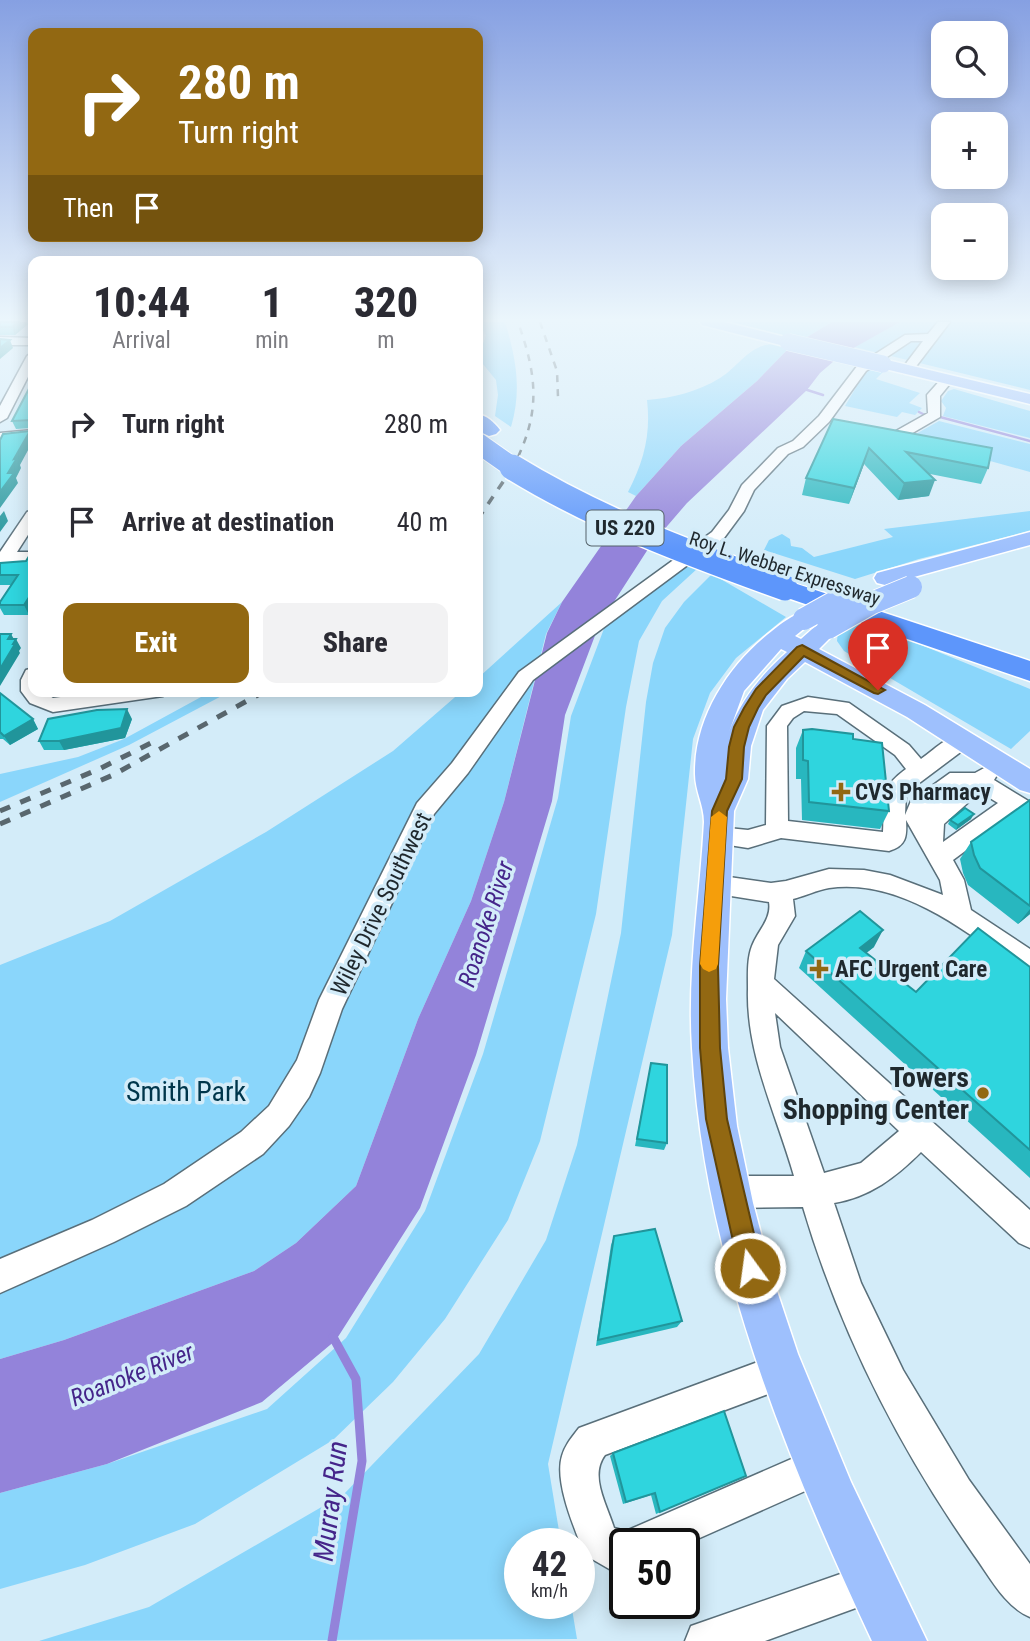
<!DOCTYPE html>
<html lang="en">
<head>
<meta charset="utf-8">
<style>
  body { margin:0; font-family:"Roboto Condensed",sans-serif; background:#f2f2f3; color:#2b2b33; height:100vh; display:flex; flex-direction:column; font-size:26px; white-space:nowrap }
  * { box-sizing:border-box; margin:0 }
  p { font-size:23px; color:#7c7c81 }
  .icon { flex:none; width:38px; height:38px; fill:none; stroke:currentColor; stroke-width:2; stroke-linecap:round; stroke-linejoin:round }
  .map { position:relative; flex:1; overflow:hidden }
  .drawer { position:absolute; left:28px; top:256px; width:455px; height:441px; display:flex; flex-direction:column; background:#fff; border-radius:14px; box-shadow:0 4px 18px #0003 }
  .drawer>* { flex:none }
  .top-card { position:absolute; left:28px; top:28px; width:455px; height:214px; border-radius:14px; box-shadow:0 4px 18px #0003; background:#926812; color:#fff; overflow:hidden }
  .buttons { position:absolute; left:931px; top:21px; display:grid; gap:14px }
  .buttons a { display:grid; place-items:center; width:77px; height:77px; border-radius:14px; background:#fff; box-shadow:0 4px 18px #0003; font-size:35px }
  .speed { position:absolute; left:504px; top:1528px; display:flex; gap:14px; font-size:35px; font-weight:700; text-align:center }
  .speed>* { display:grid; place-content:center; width:91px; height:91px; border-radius:50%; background:#fff; box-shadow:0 4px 18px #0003; line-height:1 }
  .speed small { font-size:18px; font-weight:400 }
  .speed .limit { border:4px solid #111; border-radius:10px; background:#fff; color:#111 }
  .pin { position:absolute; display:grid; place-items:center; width:60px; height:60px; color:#fff; margin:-72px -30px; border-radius:50% 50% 50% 0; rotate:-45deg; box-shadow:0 0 7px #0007 }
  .pin .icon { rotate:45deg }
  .me { position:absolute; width:77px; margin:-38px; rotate:346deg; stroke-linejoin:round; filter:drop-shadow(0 0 5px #0008) }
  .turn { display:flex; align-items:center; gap:24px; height:147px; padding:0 35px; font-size:32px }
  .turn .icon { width:91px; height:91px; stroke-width:2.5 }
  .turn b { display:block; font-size:49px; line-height:60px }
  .then { display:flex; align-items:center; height:66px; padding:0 35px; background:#0003; gap:14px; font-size:26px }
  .eta { display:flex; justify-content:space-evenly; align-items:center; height:119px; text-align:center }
  .eta b { font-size:42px; font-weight:800; line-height:49px }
  .primary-button { display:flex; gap:14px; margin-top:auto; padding:14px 35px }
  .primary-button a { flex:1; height:80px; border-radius:14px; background:#926812; color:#fff; font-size:28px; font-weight:800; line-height:80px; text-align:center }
  .primary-button a+a { background:#f2f2f3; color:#2b2b33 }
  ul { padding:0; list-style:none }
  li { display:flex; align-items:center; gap:21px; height:98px; padding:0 35px }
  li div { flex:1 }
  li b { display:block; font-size:26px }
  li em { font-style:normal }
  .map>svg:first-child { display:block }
  .green { fill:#8ad6fb }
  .water { fill:#9383da }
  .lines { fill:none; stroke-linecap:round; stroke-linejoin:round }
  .stream-far1 { stroke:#9383da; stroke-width:2.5 }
  .stream { stroke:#9383da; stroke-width:9 }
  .minor-casing { stroke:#596f7a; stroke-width:3 }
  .major-casing { stroke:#fff; stroke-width:3 }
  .highway-casing { stroke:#fff; stroke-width:3 }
  .minor { fill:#fff; fill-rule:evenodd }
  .major { fill:#9ec0fd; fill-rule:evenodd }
  .highway { fill:#5d96fb; fill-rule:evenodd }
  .rail-far2 { stroke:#59676e; stroke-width:2.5; stroke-dasharray:7 7; stroke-linecap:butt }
  .rail-far1 { stroke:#59676e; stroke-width:3.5; stroke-dasharray:9 9; stroke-linecap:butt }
  .rail { stroke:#59676e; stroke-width:5; stroke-dasharray:11 11; stroke-linecap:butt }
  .major-bridge-far1-casing { stroke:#fff; stroke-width:18; stroke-linecap:butt }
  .major-bridge-casing { stroke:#fff; stroke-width:24; stroke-linecap:butt }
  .highway-bridge-far1-casing { stroke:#fff; stroke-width:22; stroke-linecap:butt }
  .highway-bridge-casing { stroke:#fff; stroke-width:28; stroke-linecap:butt }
  .major-bridge-far1 { stroke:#9ec0fd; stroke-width:17 }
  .major-bridge { stroke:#9ec0fd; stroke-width:22 }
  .highway-bridge-far1 { stroke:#5d96fb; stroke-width:20 }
  .highway-bridge { stroke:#5d96fb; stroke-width:25 }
  .wall { fill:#28b7bf }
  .shaded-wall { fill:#21959b }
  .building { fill:#2fd5de; stroke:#21959b; stroke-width:2 }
  .route { fill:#926812; stroke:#5f440c; stroke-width:2 }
  .slow { fill:#f59e0b }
  .poi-dot { fill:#926812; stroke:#d3ecf9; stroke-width:2.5 }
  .labels { text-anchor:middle; stroke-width:7; stroke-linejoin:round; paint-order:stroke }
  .far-street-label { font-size:19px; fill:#1f282d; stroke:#d3ecf9 }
  .shield { fill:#d3ecf9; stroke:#55636a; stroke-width:2 }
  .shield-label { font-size:21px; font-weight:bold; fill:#1f282d }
  .poi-label { font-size:23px; font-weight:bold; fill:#1f282d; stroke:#d3ecf9; text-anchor:start }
  .street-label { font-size:23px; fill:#1f282d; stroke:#d3ecf9 }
  .water-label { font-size:24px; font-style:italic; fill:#45258a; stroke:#d3ecf9 }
  .near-poi-label { font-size:28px; font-weight:bold; fill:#1f282d; stroke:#d3ecf9; text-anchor:end }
  .near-park-label { font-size:28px; fill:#00364b; stroke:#d3ecf9 }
  .near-water-label { font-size:28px; font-style:italic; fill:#45258a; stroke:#d3ecf9 }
</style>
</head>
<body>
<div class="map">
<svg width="1030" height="1641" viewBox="0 0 1030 1641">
  <rect width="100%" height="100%" fill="#d3ecf9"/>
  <path class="green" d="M478,322H505C516,358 522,390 511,427L495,416L498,395L496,380L482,363L480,353L486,335Z
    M732,322H832L802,340Z
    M900,322H1030V390L854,347Z
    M773,344L789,348L757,381L681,446L636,496L628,492C644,461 651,434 647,400C673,398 697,392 720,378C739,366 749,345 773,344Z
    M868,367L884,371L876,379L920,393L909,403L922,408L915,415L902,412L897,417L845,406Z
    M954,389L1030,411V438L943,416L946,408L941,401L948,391Z
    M939,421L1030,444V472L911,439L914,435Z
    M1030,511V531L919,559L855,579L764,550L769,540L782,534L790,539L791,546L802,548L814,557L893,537L884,529Z
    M688,564L698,568L662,601L639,641L626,707L596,914L540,1141L508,1220L445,1319L393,1382L333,1440L195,1524L85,1565L0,1589V1493L107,1464L267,1409L346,1338L425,1211L483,1054L558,798L571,716L605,626Z
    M712,574L786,617L736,658L710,693L693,739L672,935L548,1464L561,1543L520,1544V1603H571L577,1639L39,1641L149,1607L344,1494L479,1354L546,1240L577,1145L621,933L646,702L653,663L665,628L684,602Z
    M562,602L546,634L504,802L471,901L418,1019L356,1186L296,1243L254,1271L64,1340L0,1359V965L110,921L266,832L393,751L462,691H478V678Z
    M857,619L1030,689V731L1011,749L844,651L837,641L838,631Z
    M212,691H231L129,745L0,802V774L78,757L124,739Z"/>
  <path class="water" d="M832,322H900L841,355L820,373L807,390L687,503L650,546L599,625L565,715L552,801L476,1055L420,1208L336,1340L262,1402L107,1464L0,1493V1359L64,1340L254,1271L296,1243L356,1186L418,1019L471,901L504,802L547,633L562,602L636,496L681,446L757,381L789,348Z"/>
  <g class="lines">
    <path class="stream-far1" d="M801,388L823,395
      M919,412L925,415
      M940,417L1030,441"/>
    <path class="stream" d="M332,1641L362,1461L356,1379L333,1337"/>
    <g class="minor-casing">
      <path id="minor" d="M938,322H950L911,373H903L901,370L923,341H911L866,371L829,422L803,447L788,454L754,490L744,511L724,538L533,680L468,773L434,814L342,1009L320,1073L309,1097L289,1126L263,1154L186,1206L114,1242L0,1293V1259L92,1220L164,1184L241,1132L269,1106L297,1060L319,1000L417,803L452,763L519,672L712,532L729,510L742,485L778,448L793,441L819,416L858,365L905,335L928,334Z
        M0,337L33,338V345H0Z
        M33,352V367L7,418L0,422V406L27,356Z
        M947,376L953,380L940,396V417L897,442H887V436L928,413L927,395L943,377Z
        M33,430V438L0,441V433Z
        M33,510V527L17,552H33V562L10,563L6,569L0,570V552L27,512Z
        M33,668V691H42L53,698L106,691H166L163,696L156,697L53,712L30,703L21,691V680L26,670Z
        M808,697L849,703L909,745L921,759C935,749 953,730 970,735L973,740L970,745L906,793L905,815L911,801L950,773H975L986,767L994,769L997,775L994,780L1030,802V821L1015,814L953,860L964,880L971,910L1030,949V975L1021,972C968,932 901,878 829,888C817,890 805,896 793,899L795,916L778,945L774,979L1030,1210V1248L1019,1243L921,1152C896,1177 870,1197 834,1203L861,1283L903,1370L969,1480L1030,1564V1617C1005,1607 990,1577 974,1555C899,1448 840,1332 803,1207L731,1208L720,1203L715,1192L720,1181L731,1176H794C776,1113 746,1054 748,989C748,975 747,959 752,946C758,930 772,919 769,902L706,892L703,885L706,878L715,875L771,883L786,881L829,869L864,870L890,875L943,895L940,880L906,820C907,837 906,846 889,851L781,838L748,848L710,842L706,836L710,830L718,827L748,830L766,825L767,726L782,706ZM804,711L837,714L895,755L906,769C876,791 885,801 883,832L788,821L787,726L793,718ZM980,792L998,803L943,842L944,824ZM775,1013L899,1131L861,1163L824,1173L780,1047Z
        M782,1353L795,1358L800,1371L795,1384L605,1455C589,1476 607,1505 614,1528L626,1531L819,1447L832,1453L838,1466L832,1479L684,1545L625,1544V1570H611L585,1555C575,1530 554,1482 562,1456C565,1445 572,1437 579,1428Z
        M872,1563L886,1569L892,1583L886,1597L765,1641H685L691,1626Z"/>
    </g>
    <g class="major-casing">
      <path id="major" d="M700,322H724L793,339L796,342L788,347L702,325Z
        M883,359L1030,394V404L877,367L875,364Z
        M1030,532V545L885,585L877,583L874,578L877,573Z
        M804,612L812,614L816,619L795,636L801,639C813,629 820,619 836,623L840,628L819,649L925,705L1030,769V793L1020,790L907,717L805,662L787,679L763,710L751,746L748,779L734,811L726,999L728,1048L737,1126L753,1203L773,1279L798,1354L851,1482L927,1641H872C784,1452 704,1258 692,1048C687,972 700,897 704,822C704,805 695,791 695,774C694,718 729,664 772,631C782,623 792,615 804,612ZM781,649L787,652C761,675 741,700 729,732L744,691Z"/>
    </g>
    <g class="highway-casing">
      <path id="highway" d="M478,414C487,416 494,422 500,430L496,434L489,436L478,431Z
        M785,580L1030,661V681L776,594L772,588L776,582Z"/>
    </g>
    <use href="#minor" class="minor"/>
    <use href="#major" class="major"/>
    <use href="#highway" class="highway"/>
    <path class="rail-far2" d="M540,322L557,371L558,397
      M512,469C541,414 538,379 518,322"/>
    <path class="rail-far1" d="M478,519L513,467"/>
    <path class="rail" d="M0,811L99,769L159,739
      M0,824L113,775L265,691"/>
    <g class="major-bridge-far1-casing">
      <path id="major-bridge-far1" d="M788,342L883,364"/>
    </g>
    <g class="major-bridge-casing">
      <path id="major-bridge" d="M804,619L849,594
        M828,628L872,603L911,587"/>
    </g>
    <g class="highway-bridge-far1-casing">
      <path id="highway-bridge-far1" d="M478,443L515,469"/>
    </g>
    <g class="highway-bridge-casing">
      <path id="highway-bridge" d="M512,467C598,520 691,554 785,588"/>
    </g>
    <use href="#major-bridge-far1" class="major-bridge-far1"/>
    <use href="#major-bridge" class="major-bridge"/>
    <use href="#highway-bridge-far1" class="highway-bridge-far1"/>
    <use href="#highway-bridge" class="highway-bridge"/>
  </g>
  <path class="wall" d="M0,322L28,324L15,335H0Z
    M33,381L32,428L16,429L12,421Z
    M833,419L988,468L981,484L930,474L929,496L898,500L864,464L849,504L802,495L806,478Z
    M33,550V608L29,615H4L0,608V602L11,585H0V563L26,561Z
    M0,693L33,719L38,729L10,745L3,739H0Z
    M132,719L125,738L64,750H44L39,741Z
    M803,730L853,739L889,811L880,829L802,820L801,779H796V748Z
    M1030,800V914L1018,924L968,885L963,873L960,859L971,842Z
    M971,819L956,830L948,824L950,820Z
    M874,947L866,953L916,992L1030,967V1178L799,968L806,951Z
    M651,1063L667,1143L664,1150L635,1146Z
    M614,1236L682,1321L677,1327L596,1346L611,1245Z
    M613,1453L746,1476L656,1514L651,1495L623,1504L610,1456Z"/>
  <path class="shaded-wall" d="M18,322H27L28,324L15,335L12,327Z
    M10,340L13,348L0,359V348Z
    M30,431L33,441L20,465L21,468L16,478L18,483L0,508V492L14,459Z
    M869,448L864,464L849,504L854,488Z
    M935,480L929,496L898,500L904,483Z
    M4,511L8,521L0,532V516Z
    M33,591V608L29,615L24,605Z
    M11,634L15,641L16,639L21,648L19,651L20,653L0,686V669L8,639Z
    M127,709L132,719L125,738L64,750L59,741Z
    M33,719L38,729L10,745L4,736Z
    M974,814L971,819L956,830L958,825Z
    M1030,909V914L1018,924Z
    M883,930L874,947L851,965L860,948Z"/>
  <path class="building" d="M0,322H18L12,327H0Z
    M0,339L10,340L0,348Z
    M33,381V427L32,429L31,420L12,421Z
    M833,419L992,448L988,468L906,452L935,480L904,483L869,448L854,488L806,478Z
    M30,431L14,459L17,458L8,473H14L0,492V440L3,434Z
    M33,550V591L24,605H0V602L18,575H0V563L26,561Z
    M0,634H11L8,639H16L13,644H15L0,669Z
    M0,693L33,719L4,736L0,732Z
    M127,709L121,728L59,741H39L48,719L97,710Z
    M812,729L853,734V739L882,743L889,811L809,802L808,761L803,760V730Z
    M1030,800V906L980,868L974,855L971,842Z
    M965,808L974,814L958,825L950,820Z
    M860,911L883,930L860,948L916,992L978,928L1030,967V1150L806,951Z
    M651,1063L667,1065V1143L637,1139Z
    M655,1229L682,1321L598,1340L614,1236Z
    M724,1411L746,1476L660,1512L655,1493L626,1502L613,1453Z"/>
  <linearGradient id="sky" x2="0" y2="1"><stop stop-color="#86a0e2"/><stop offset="0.58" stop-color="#ebf6fc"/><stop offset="1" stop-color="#ebf6fc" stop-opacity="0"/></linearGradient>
  <rect width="1030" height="551" fill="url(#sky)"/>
  <path class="route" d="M802,645L885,690L878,694L874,693L804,656L766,695L758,708L749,727L744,747L742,779L727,811L718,966L720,1048L727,1119L762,1268L758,1277L750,1280L742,1277L739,1268L706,1119L700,1048V966L712,811L726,779L729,747L734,727L744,708L756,689L797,647Z"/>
  <path class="slow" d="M719,811L727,817L718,964L716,969L709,972L703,969L700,964L711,817Z"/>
  <g class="poi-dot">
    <path d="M837.5 781.5h7v7h7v7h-7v7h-7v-7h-7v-7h7z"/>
    <path d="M815.5 958.5h7v7h7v7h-7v7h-7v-7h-7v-7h7z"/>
    <circle cx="983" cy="1093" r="7"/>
  </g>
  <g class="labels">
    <g class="far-street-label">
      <text transform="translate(785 568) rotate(18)" y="7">Roy L. Webber Expressway</text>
    </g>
    <rect class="shield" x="586.5" y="510.5" width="77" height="35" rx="5"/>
    <g class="shield-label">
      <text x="625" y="535">US 220</text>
    </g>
    <g class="poi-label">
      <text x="855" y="800">CVS Pharmacy</text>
      <text x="835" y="977">AFC Urgent Care</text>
    </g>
    <g class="street-label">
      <text transform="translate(381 904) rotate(-64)" y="8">Wiley Drive Southwest</text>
    </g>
    <g class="water-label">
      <text transform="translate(486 924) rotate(-72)" y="8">Roanoke River</text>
      <text transform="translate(132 1375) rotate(-22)" y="8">Roanoke River</text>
    </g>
    <g class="near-poi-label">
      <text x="969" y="1087">Towers<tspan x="969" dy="32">Shopping Center</tspan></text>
    </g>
    <g class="near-park-label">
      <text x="186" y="1101">Smith Park</text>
    </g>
    <g class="near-water-label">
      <text transform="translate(330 1501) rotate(-83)" y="10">Murray Run</text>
    </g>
  </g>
</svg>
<div class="buttons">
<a><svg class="icon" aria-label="search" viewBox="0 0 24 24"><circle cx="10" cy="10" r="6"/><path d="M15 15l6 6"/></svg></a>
<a>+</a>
<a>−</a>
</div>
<div class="speed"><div>42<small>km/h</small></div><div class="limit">50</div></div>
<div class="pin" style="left:878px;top:690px;background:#d93025"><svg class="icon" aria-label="arrive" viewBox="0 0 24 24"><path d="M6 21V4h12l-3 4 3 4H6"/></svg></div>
<svg class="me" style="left:750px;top:1268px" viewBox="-20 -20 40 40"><circle r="17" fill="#926812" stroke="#fff" stroke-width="3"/><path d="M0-11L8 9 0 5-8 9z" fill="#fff"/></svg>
<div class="top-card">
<div class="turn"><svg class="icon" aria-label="right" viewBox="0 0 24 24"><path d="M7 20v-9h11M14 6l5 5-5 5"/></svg><div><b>280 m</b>Turn right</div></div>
<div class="then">Then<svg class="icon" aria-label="arrive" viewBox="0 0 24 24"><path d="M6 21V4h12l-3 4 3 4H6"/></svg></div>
</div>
<section class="drawer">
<div class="eta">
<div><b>10:44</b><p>Arrival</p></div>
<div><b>1</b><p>min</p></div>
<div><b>320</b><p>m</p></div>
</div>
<ul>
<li><svg class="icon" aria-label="right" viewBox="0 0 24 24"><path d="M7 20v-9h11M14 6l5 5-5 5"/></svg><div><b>Turn right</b></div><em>280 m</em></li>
<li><svg class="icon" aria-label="arrive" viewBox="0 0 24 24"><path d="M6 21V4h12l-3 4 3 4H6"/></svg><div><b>Arrive at destination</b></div><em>40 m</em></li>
</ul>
<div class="primary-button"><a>Exit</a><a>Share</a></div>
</section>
</div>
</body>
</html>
